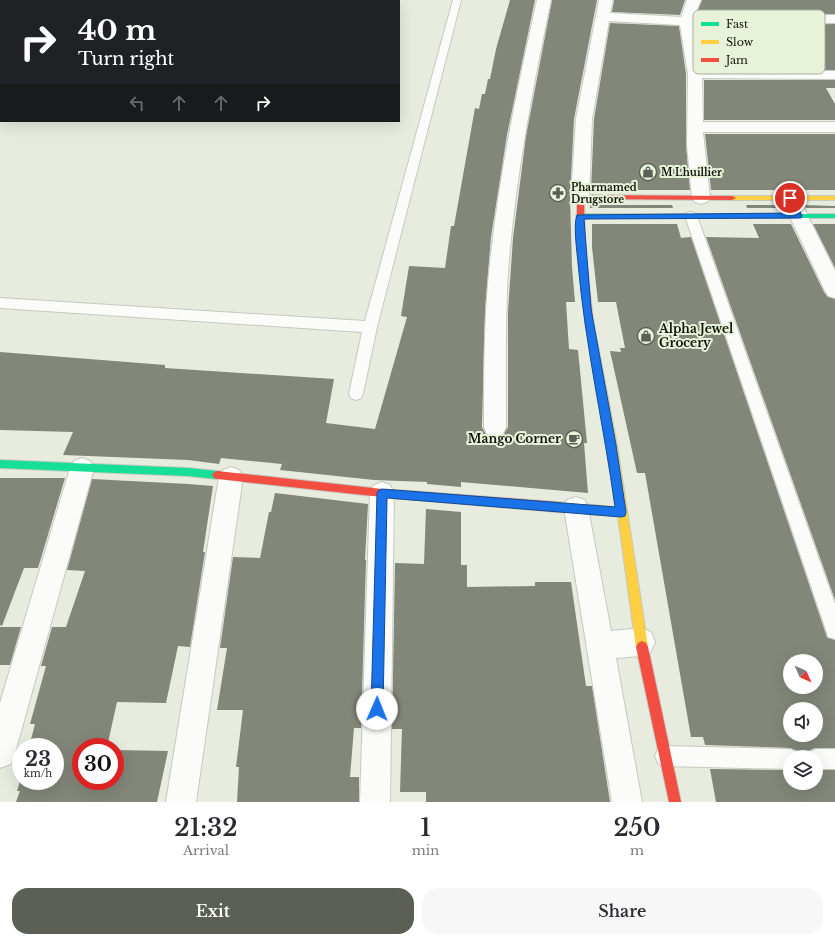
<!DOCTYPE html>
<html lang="en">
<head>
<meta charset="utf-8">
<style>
  body { margin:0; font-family:"Libre Baskerville",serif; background:#f7f7f7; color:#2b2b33; height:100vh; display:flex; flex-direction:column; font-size:15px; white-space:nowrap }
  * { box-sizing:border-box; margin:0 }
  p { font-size:13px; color:#7c7c81 }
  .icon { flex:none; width:22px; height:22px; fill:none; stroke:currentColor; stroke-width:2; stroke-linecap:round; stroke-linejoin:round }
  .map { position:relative; height:802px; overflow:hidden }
  .details { display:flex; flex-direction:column; background:#fff; flex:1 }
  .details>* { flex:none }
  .guide { position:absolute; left:0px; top:0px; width:400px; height:122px; box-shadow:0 4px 16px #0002; background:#202124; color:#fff; overflow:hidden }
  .needle { width:26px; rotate:135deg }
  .tools { position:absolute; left:783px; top:654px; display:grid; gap:8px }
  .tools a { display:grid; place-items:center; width:40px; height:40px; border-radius:50%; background:#fff; box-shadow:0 4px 16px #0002; font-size:20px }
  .speed { position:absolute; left:12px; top:738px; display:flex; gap:8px; font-size:20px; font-weight:700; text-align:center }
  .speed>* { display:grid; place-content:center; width:52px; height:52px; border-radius:50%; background:#fff; box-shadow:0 4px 16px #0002; line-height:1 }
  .speed small { font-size:10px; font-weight:400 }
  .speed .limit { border:6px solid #d22; background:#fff; color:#111 }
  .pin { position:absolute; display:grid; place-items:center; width:34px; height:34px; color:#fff; margin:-17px; border:2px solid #fff; border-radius:50%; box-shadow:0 1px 4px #0007 }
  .me { position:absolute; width:44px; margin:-22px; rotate:1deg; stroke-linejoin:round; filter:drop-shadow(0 0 3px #0008) }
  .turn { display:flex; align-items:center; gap:14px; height:84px; padding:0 12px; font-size:18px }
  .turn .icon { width:52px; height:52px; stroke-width:2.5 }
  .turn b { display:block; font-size:28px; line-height:34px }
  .lanes { display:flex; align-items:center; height:38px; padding:0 12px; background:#0003; justify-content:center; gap:20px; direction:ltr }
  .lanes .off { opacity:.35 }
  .eta { display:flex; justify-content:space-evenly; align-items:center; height:68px; text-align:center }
  .eta b { font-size:24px; font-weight:600; line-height:28px }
  .primary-button { display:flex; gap:8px; margin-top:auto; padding:8px 12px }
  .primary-button a { flex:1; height:46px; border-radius:16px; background:#5b5f55; color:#fff; font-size:16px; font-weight:600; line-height:46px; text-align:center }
  .primary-button a+a { background:#f7f7f7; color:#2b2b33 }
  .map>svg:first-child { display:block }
  .building { fill:#828779; fill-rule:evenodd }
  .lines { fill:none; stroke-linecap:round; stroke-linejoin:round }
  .lane-casing { stroke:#c5c9bf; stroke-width:2 }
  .street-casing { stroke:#c5c9bf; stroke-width:2 }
  .fast-casing { stroke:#c5c9bf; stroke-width:2 }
  .slow-casing { stroke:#c5c9bf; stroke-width:2 }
  .jam-casing { stroke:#c5c9bf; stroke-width:2 }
  .lane { fill:#fbfcfa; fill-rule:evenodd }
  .street { fill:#fbfcfa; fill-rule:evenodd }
  .fast { fill:#16e098; fill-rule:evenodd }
  .slow { fill:#ffcf43; fill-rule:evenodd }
  .jam { fill:#f24e42; fill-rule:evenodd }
  .route { fill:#1a73e8; stroke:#114b97 }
  .labels { text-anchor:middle; stroke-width:4; stroke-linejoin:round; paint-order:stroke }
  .far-poi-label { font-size:10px; font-weight:bold; fill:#10130a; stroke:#e8f2d9; text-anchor:start }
  .poi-label { font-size:12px; font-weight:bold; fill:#10130a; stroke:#e8f2d9; text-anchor:start }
  .key { fill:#e8f2d9; stroke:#a7af9b; stroke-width:1 }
  .key-label { font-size:11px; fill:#10130a }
</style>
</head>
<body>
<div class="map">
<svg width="835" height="802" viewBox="0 0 835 802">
  <rect width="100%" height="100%" fill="#e7ecdf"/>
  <path class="building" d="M510,0H535L507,135L491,237L485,311L482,427L486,435L495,437L503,435L508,427V311L513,238L526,136L552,0H597L574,119L570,197L572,267L575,302H566L569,349L578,350L587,443H584L588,493L461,482V487L427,484V482L374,480L280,470L282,464L221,458L219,464L188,460L63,455L73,432L0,430V352L165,365V368L334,379L326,423L375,429L407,317L401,316L409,266L445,268L451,226H454L475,108L479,109L482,94H485L488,79H490L496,49Z
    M614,0H685L680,15L612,12Z
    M702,0H835V14L696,15Z
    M610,23L679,26L686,74V145L690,190H591L594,119Z
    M835,24V70L703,69L696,26Z
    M704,80H835V88H826L835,104V120H704Z
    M705,134H835V190H711Z
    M590,205H672L673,208H590Z
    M746,205H783L784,208H747Z
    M804,205L835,206V208H806Z
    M592,224H677L681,238L691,237L827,637L835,640V748H815L808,751L806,757H800L798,751L790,748L705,745L703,737H691L645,473H637L610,351L621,352L620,348H625L616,302H598L592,247ZM790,661H816V687H790ZM790,709H816V735H790Z
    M753,224H791L824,292L828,297L835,299V600L706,237L759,238Z
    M813,224H835V268Z
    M0,478H65L38,568H24L2,626L0,625Z
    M92,479L188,484L213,486L203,552H205L190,647L178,646L166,703L117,702L107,747H81V781H115V750L168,751L157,802H16L20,791H17L21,777V781H55V747H29L35,724H30L46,666H41L52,627H66L85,571L67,570Z
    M275,493L368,504L365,560H366L361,728H354L350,777H359V802H237L239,767H236L243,710H217L227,648H220L233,557L260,558L269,512H271Z
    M426,509L461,512V565H467V587L535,586V582H571L586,686H592L610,802H426V792H400L402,729H392L395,563L424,564Z
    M0,627H21L10,665H0Z
    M710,769L790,770V783H816V770H835V802H716Z"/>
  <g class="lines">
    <g class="lane-casing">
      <path id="lane" d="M453,0H461L377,327L363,394L361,398L356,400L351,398L349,394L362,332L0,308V298L365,321Z
        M691,212L695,213L697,216L835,604V639L828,637L826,630L685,216L687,213Z
        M665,746L790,749L797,752L799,757H790V769L665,766L658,763L655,756L658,749Z
        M816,749H835V769H816V757H807L809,752Z"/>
    </g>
    <g class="street-casing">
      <path id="street" d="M537,0H551C532,90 515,181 508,272C505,324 506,375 506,427L503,434L495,436L487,434L484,427C484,375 484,324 489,272C498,180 517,90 537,0Z
        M599,0H613L610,13L681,17L687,0H701L694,17L835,15V23L694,25L702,70L835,71V79L702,78L703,122H835V132H703L710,198L707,202L701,204L695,202L692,198L687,145L688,74L680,25L609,21L592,119L589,197L586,201L580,203L574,201L571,197L576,119Z
        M790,192L796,194L799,198L835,271V298L828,296L825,291L781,198L784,194Z
        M82,458L90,461L94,468L15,753L11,764L0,768V703L70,468L74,461Z
        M231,467L239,470L243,477L196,802H166L219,477L223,470Z
        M382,482L390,485L394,493L390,802H360L370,493L374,485Z
        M576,497L585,500L588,508L611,631L641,628L651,632L655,642L651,652L641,656L616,658L642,802H612L564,508L567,500Z"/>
    </g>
    <g class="fast-casing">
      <path id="fast" d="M577,214H835V218H580L576,216Z
        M0,460L188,468L217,471L220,472L222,475L220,478L217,479L188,476L0,468Z"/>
    </g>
    <g class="slow-casing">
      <path id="slow" d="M729,196H835V200H729Z
        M589,317L593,320L617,445L648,647L646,651L642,653L638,651L636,647L618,516L557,512L553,510L552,507L553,504L557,502L616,507L607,445L585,320Z"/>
    </g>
    <g class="jam-casing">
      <path id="jam" d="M577,195L732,196L736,198L732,200L584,199L585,247L593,320L589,323L585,320L577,247Z
        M217,471L382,489L557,502L561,504L562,507L561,510L557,512L382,497L217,479L214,478L212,475L214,472Z
        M642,641L646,643L648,647L681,802H669L636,647L638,643Z"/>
    </g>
    <use href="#lane" class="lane"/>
    <use href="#street" class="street"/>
    <use href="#fast" class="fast"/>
    <use href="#slow" class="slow"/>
    <use href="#jam" class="jam"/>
  </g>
  <path class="route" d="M790,195L794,198L802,216L801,218L584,219L591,309L616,445L626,512L625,516L621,517L387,498L383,709L381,714L377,715L373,714L371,709L377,493L379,490L382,489L615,507C604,426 585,345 578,263C577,251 573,225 577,215L794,213L786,198Z"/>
  <defs>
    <g id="shop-ring" transform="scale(0.9)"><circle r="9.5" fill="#e8f2d9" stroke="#5b5f55" stroke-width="1.5"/><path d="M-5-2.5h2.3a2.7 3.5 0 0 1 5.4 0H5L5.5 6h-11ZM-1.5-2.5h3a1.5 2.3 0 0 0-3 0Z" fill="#5b5f55"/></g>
    <g id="pharmacy-ring" transform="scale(0.9)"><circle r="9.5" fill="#e8f2d9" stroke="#5b5f55" stroke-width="1.5"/><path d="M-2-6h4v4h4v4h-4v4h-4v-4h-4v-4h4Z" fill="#5b5f55"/></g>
    <g id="cafe-ring" transform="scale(0.9)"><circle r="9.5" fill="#e8f2d9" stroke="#5b5f55" stroke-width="1.5"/><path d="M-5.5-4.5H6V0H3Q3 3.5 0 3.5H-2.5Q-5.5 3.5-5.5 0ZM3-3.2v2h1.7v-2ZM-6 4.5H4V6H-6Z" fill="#5b5f55"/></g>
  </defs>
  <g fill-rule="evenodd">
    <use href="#shop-ring" x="648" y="172"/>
    <use href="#pharmacy-ring" x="558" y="193"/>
    <use href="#shop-ring" x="646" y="336"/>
    <use href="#cafe-ring" x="574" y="439"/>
  </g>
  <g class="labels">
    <g class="far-poi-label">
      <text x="661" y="176">M Lhuillier</text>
      <text x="571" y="191">Pharmamed<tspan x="571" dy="12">Drugstore</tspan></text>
    </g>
    <g class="poi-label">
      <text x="659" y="333">Alpha Jewel<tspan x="659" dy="14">Grocery</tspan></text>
      <text x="561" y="443" text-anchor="end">Mango Corner</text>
    </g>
  </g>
  <rect x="693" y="10" width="132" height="64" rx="6" class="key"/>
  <rect x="701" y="22" width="18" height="4" fill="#16e098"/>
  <rect x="701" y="40" width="18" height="4" fill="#ffcf43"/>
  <rect x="701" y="58" width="18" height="4" fill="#f24e42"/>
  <g class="key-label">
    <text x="726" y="28">Fast</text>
    <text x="726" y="46">Slow</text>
    <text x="726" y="64">Jam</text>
  </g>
</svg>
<div class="tools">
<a><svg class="needle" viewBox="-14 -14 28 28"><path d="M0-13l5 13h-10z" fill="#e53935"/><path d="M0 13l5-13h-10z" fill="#7c7c81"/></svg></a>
<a><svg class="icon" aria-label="sound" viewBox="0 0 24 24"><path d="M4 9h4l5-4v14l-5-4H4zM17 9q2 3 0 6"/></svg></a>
<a><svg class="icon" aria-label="layers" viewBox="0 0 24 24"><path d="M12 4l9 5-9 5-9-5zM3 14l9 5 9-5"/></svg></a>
</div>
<div class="speed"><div>23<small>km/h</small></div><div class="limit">30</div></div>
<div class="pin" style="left:790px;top:198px;background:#d93025"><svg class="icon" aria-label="arrive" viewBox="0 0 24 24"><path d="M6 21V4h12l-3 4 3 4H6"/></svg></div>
<svg class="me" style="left:377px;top:709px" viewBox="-20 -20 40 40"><circle r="19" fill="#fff"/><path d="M0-13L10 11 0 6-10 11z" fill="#1a73e8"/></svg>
<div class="guide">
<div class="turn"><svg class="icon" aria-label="right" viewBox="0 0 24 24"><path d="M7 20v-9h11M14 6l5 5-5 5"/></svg><div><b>40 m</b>Turn right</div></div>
<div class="lanes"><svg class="icon off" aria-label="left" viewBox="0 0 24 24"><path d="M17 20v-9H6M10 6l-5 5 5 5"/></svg><svg class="icon off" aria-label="ahead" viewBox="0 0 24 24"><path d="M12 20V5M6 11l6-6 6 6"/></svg><svg class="icon off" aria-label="ahead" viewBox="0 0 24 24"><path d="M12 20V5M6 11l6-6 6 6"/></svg><svg class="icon" aria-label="right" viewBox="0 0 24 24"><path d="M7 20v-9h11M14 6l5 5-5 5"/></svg></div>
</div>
</div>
<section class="details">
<div class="eta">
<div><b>21:32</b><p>Arrival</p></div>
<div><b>1</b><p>min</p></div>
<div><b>250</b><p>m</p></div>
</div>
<div class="primary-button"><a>Exit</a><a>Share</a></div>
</section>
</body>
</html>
